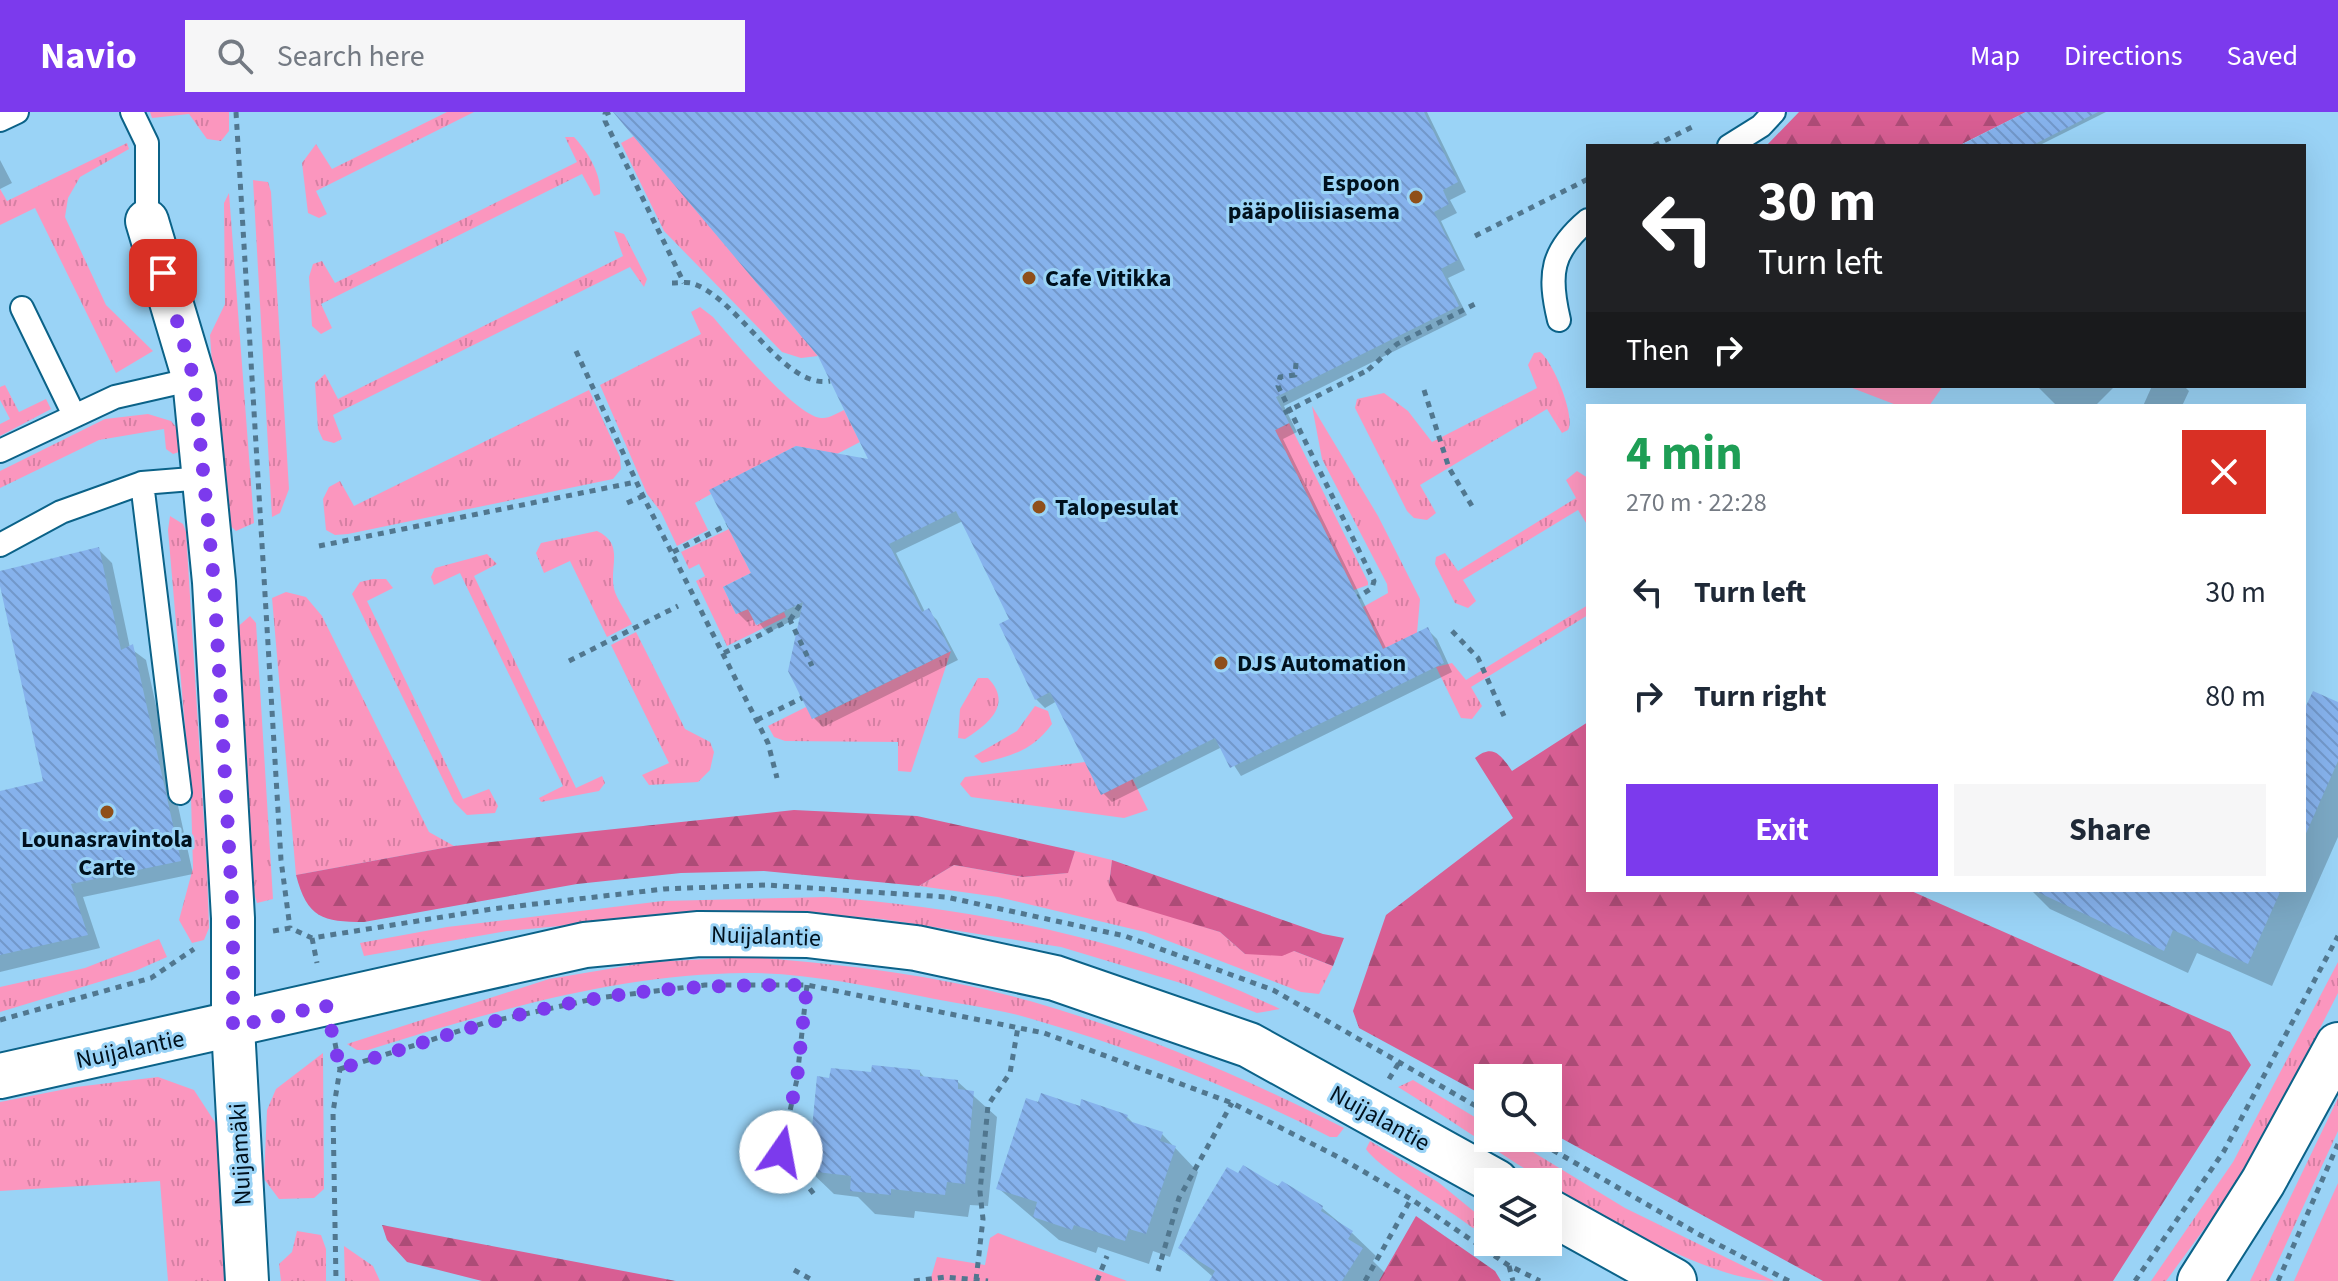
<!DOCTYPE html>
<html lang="en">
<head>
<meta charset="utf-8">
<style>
  body { margin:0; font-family:"Source Sans 3",sans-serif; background:#f6f6f7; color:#1f2937; height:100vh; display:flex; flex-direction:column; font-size:30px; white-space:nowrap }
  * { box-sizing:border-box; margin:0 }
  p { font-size:26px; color:#747a83 }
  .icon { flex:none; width:44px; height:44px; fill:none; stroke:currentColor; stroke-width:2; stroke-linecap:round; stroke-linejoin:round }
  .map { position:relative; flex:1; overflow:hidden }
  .details { position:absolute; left:1586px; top:292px; width:720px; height:488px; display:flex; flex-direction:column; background:#fff; border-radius:0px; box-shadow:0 8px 32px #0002 }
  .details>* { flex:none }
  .top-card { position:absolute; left:1586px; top:32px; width:720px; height:244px; border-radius:0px; box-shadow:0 8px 32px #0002; background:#202124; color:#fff; overflow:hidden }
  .tools { position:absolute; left:1474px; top:952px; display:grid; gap:16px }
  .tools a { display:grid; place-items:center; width:88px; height:88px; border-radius:0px; background:#fff; box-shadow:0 8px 32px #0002; font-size:40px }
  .pin { position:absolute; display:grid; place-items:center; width:68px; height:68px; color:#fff; margin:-34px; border-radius:16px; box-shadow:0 4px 12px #0006 }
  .me { position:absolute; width:88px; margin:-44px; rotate:12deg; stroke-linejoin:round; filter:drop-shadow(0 0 6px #0008) }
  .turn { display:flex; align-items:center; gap:28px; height:168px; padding:0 40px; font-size:36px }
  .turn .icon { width:104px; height:104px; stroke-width:2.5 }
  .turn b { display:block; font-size:56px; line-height:68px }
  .then { display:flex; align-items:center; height:76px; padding:0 40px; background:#0003; gap:16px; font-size:30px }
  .round { display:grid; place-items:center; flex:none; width:84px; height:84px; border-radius:0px; background:#f6f6f7 }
  .summary { display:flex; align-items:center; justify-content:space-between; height:136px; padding:0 40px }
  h1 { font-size:48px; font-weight:700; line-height:60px; color:#1e9e55 }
  .cta { display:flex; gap:16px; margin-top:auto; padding:16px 40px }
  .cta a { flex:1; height:92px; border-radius:0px; background:#7c3aed; color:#fff; font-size:32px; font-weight:700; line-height:92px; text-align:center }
  .cta a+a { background:#f6f6f7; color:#1f2937 }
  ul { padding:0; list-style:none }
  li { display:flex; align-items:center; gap:24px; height:104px; padding:0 40px }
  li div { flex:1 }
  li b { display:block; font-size:30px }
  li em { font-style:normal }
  header { display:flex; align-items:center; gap:48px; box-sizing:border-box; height:112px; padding:0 40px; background:#7c3aed; color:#fff }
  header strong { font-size:38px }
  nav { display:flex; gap:44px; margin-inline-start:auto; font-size:28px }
  .search { width:560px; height:72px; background:#f6f6f7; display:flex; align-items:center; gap:20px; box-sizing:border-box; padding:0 28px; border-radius:0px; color:#747a83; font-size:30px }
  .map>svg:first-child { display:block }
  .grass { fill:url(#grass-tufts) }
  .forest { fill:url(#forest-firs) }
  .park { fill:#fb96be }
  .shadow { fill:#0003 }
  .building { fill:url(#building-back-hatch) }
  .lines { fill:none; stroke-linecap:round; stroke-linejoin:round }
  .lane-casing { stroke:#0b6288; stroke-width:26 }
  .street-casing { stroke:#0b6288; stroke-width:46 }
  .secondary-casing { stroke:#0b6288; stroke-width:48 }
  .path { stroke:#51778f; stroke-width:5; stroke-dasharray:6 6; stroke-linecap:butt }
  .lane { stroke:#fff; stroke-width:22 }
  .street { stroke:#fff; stroke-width:42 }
  .secondary { stroke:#fff; stroke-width:44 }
  .path-bridge { stroke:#51778f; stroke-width:5; stroke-dasharray:6 6; stroke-linecap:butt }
  .route { stroke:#7c3aed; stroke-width:14; stroke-dasharray:0 25.2 }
  .poi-dot { fill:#8f4f19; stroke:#9ad3f6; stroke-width:3 }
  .labels { text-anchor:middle; stroke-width:6; stroke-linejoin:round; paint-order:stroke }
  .poi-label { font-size:24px; font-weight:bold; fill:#00111d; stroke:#9ad3f6; text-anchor:start }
  .street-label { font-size:24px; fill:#00111d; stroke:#9ad3f6 }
</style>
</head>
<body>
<header>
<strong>Navio</strong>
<div class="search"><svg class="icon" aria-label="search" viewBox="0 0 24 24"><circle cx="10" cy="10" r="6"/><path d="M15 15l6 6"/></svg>Search here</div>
<nav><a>Map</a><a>Directions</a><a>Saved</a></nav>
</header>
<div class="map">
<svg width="2338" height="1169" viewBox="0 0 2338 1169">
  <defs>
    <pattern id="grass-tufts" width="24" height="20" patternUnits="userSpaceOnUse" patternTransform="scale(2)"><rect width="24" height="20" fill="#fb96be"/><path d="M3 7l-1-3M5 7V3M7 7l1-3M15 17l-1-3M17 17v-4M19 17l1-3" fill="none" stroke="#d580a3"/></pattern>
    <pattern id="forest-firs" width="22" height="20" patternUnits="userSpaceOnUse" patternTransform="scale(2)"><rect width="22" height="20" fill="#d85e93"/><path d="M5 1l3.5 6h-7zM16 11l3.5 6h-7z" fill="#ad4c77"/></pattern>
    <pattern id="building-back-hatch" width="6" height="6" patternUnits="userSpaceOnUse" patternTransform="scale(2)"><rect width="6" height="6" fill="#86b2ec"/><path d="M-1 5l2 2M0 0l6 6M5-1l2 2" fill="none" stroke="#7298ca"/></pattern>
  </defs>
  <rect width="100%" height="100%" fill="#9ad3f6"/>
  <path class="grass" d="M150,0H229V19L221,29L207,27L189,2L152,6Z
    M447,0H474L316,79L327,102L319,106L308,101L302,51L316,32L332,57Z
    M634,24L818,244L801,246L782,240L664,119L621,31Z
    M565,25H574C587,39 602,62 600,82L594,84L582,62L321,192L332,216L321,222L312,214L309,165L313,152L322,149L335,171L577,50Z
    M127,31L129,37L80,65L68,86L65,105L106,193L153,239L116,261L35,96L0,113V77L7,89Z
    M253,68L268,70L271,80L289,377L280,401L272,405Z
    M229,81L254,411L236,419L223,407L210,223L225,192L224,91Z
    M614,119L624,122L647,167L644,175L630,155L333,303L342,327L334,331L323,328L318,317L315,271L325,262L338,287L623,144Z
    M700,195L713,205C732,227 795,303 821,306C829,307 837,301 844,298L860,330L837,342L796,334L710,378L711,382L695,391L708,418L677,434L661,400L647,382L600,273L701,222L691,200Z
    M1540,240C1553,249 1576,305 1568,318L1562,321L1547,297L1420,373L1436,401L1427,408L1414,406L1407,399L1355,296L1357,287L1384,281L1408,299L1432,330L1537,276L1528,253L1534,241Z
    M5,273L19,300L46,287L51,297L0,324V312L10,307L0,288V275Z
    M589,278L620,345L621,357L613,367L348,422L335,423L326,418L323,387L329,375L340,369L354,394Z
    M1312,294L1378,404L1420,487L1417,521L1383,537L1363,495L1388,481L1387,472L1322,347Z
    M148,302L171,309L182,322V339L173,342L166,337L164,317L99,328L0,376V359L105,307Z
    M1289,311L1368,470V473L1354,478L1275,318Z
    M1577,359L1588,366V414L1578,398L1463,468L1476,489L1468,496L1455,491L1435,452L1436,445L1445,441L1458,459L1576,386L1566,368Z
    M170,404L183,412L186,420L207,758L209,816L204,828L192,831L179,808L193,756L191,685L168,418Z
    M729,417L751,461L723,475L736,502L748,497L757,513L784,500L786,505L727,534L696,469L705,464L699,452L689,457L681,440Z
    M597,419C625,432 609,454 614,477C617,488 627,501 632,512L607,525L570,449L544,461L536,441L541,431Z
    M487,442L497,452L474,464L576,676L602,664L605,671L599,679L541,690L539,686L563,674L460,461L434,473L431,465L435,456Z
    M373,467H386L393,476L367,489L463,687L489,677L498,694L495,701L467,703L454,690L352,482L360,470Z
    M286,480L306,485L322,504L429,720L454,734L296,763L272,486Z
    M1588,493V503L1471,575L1482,594L1472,607L1461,606L1436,555L1452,551L1466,568Z
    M250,504L256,511L273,787L257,791L250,769L234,518Z
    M636,520L685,617L710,630L714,640L710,658L698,670L649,673L642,663L669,651L611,533Z
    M951,539L911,660L898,659V630L785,629L774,625L768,614L806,595L813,607Z
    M978,566H988C1013,592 989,612 965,627L958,626L960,597Z
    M1035,594L1048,599L1052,612C1033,638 1012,644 982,651L974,644L1017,619Z
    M1085,650L1132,666L1148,698L1124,706L971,685L960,672L965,665Z
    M1075,739L1112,748L1109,773L1176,806L1220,820L1245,842L1294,839L1333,854L1319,882L1301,880L1145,820L998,785L919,774L954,753L1023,765L1067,761Z
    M826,785C981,797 1139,829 1280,897L1257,901L1184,872L1061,835L882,807L796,800L662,804L507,819L364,844L360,831L447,815L663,789Z
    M159,827L167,845L135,859L0,900V875L85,856Z
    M749,845C844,852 938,863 1030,889C1138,920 1244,965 1344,1016L1337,1025H1330C1235,976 1135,937 1032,907C996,896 957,892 920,884C862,873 805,861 746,861C616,862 490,900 368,938H357L347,932L549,867L650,850Z
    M2338,850V881L2248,1057L2166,1169H2151L2233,1050Z
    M323,941L324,1077L314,1086L279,1087L264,1067L267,998L276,977Z
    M158,965L194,978L222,1021L229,1169H168L160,1069L0,1079V990L76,975Z
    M1413,968L1488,1013V1026H1510L1625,1096L1774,1169C1679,1169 1484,1028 1398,975Z
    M2338,986V1019L2269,1169H2250Z
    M1370,1029L1438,1070L1488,1111L1473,1116C1449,1097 1379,1057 1366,1037Z
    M297,1119L321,1123L326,1137V1169H281L279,1152L292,1140Z
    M344,1134L373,1154L380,1169H345Z"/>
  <path class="forest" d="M1799,0H2026L1958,34H1766Z
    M1588,610V778H1909L2230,920L2251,953L2113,1169H1823L1548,1019V966H1488V986L1359,916L1353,899L1386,803L1513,706L1475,646C1493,631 1501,643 1512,659Z
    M794,698L917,704L1075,739L1068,761L1023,765L954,753L919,774L764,759L681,761L577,772L364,810C323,810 307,806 296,763L454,734Z
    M1112,748L1323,822L1344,826L1333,854L1294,839L1282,844L1245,842L1220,820L1117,789L1109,773Z
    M1416,1104L1495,1159L1501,1169H1379Z
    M382,1113L676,1169H482L407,1150L387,1128Z"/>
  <path class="park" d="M1847,274H1943L1929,294H1899Z
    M2338,1071V1169H2294Z
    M998,1121L1127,1169H930L937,1145L985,1153L990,1126Z"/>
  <path class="shadow" d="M638,0H1427L1466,80L1450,88L1457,101L1441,109L1465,158L1448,166L1467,203L1284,294L1297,320L1283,327L1387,538L1428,518L1437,527L1452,560L1241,664L1222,635L1112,690L1103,681L1057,589L1045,596L1036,587L1012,508L963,409L896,441L925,500L928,499L937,508L958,548L823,615L814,606L802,504L767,521L756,507L747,510L738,501L725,476L753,462L872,350L820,243Z
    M2029,0H2106L2038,34H1961Z
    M0,48L12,71L0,77Z
    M2037,274H2115L2095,294H2057Z
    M2152,274H2184L2189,279L2182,294H2143Z
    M98,437L112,451L130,536L146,548L193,762L83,785L100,836L0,860V681L45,670L0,461Z
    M2338,592V725L2272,874L2197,841L2188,861L2050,797L2031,778H2304V603Z
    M920,960L926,967L958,970L997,1005L988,1094L970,1093L968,1105L915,1099L914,1106L875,1102L858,1085L834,1082L810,1059L831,968Z
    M1081,996L1127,1005L1135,1013L1162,1022L1198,1060L1170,1145L1153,1139L1149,1152L1098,1135L1096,1141L1059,1128L998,1076Z
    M1279,1077L1322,1096L1352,1121L1376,1144L1373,1149L1385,1161L1380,1169H1211L1213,1165L1180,1136Z"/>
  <path class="building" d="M613,0H1424L1458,70L1443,78L1449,92L1434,100L1458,148L1441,157L1459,194L1276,285L1289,311L1275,318L1383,537L1428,515L1444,551L1230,656L1215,626L1101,683L1050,580L1035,588L999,512L1009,507L956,399L889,432L922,500L929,496L951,539L812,607L788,559L803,490L756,513L748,497L736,502L723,475L751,461L709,378L796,334L868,347L818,244Z
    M2026,0H2098L2031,34H1959Z
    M99,435L121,538L133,532L181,749L71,772L88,823L0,843V679L43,669L0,474V459Z
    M2313,579L2338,590V649L2304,726V598Z
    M2033,778H2281L2248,852L2173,818L2164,839Z
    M872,953L920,958V964L958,968V977L974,979L965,1072L947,1070L945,1083L891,1077V1083L850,1079L851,1064L808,1059L817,964L829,966L831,956L871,960Z
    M1041,981L1080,994L1081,987L1128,1003L1126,1008L1163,1020L1160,1029L1176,1034L1146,1122L1129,1117L1125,1129L1074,1113L1072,1118L1033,1105L1037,1090L996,1077L1026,986L1038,990Z
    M1243,1053L1278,1074L1282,1069L1323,1094L1321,1099L1353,1119L1348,1127L1363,1136L1342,1169H1209L1215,1159L1178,1136L1227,1055L1238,1061Z"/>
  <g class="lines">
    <g class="lane-casing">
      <path id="lane" d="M132,0L147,31V109
        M0,8L17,0
        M1729,34L1761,14L1774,0
        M22,196L74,303
        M1559,208C1548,162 1551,139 1588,108
        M0,339L115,285L194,267
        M142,371L180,681
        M0,433L61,400L142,371L204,366"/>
    </g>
    <g class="street-casing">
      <path id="street" d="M147,109L194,267L214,470L233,806V915L247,1169"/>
    </g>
    <g class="secondary-casing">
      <path id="secondary" d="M0,964L585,833L699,822L807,823L916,836L1055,866L1249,933L1496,1070
        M1548,1099L1674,1169
        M2200,1169L2263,1070L2338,933"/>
    </g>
    <path class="path" d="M236,0L281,748L290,816
      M610,0L605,2V9L684,171
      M1654,34L1696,13
      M1475,124L1588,67
      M672,171C678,171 686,170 691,171C737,184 784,278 830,269
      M576,239L643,384L768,631L777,666
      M1296,251L1295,263L1280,265L1278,274L1374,469L1372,476L1358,485
      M1368,258L1397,232L1477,191
      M1424,278L1449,356L1472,394
      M627,391L643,384
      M319,434L636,370
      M673,440L727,413
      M790,508L802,490
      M1452,519L1478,546L1504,604
      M724,541L790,508L812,554
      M569,549L678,494
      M757,608L802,586
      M273,819L290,816L312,826L492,797L664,777L766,773L946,785L1125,824L1273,878L1488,1001
      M312,826L317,851
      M807,873L797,967L781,1040L817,1086
      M0,908L151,866L194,837
      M335,931L340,957L333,1000L336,1169
      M340,957L484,911L598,886L705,873H807L1044,921L1232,991L1342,1047L1411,1087L1508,1153L1540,1169
      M1389,967L1400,949
      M1532,1026L1700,1123L1789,1169
      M1509,1154L1513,1169
      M794,1158L814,1169
      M1158,1159L1179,1086L1232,991
      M976,1168L983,1107L980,1080L988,993L1010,961L1018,915
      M914,1169L945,1165L988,1169
      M1097,1169L1107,1144
      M1365,1169L1411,1087
      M2135,1169L2224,1039L2338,824
      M2278,1169L2338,1032"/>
    <use href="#lane" class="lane"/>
    <use href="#street" class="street"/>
    <use href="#secondary" class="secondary"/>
    <path class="path-bridge" d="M1284,301L1368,258"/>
  </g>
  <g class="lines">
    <path class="route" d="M163,161L194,267L214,470L233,806V915L326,893L340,957C425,930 511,900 599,886C668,874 737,873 807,873L797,967L781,1040"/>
  </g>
  <g class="poi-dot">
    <circle cx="1416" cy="85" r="8"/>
    <circle cx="1029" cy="166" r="8"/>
    <circle cx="1039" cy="395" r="8"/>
    <circle cx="1221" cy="551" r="8"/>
    <circle cx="107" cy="700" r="8"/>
  </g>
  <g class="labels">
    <g class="poi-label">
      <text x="1400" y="79" text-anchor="end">Espoon<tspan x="1400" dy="28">pääpoliisiasema</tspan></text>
      <text x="1045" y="174">Cafe Vitikka</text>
      <text x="1055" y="403">Talopesulat</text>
      <text x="1237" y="559">DJS Automation</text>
      <text x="107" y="735" text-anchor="middle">Lounasravintola<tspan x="107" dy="28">Carte</tspan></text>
    </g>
    <g class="street-label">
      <text transform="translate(766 824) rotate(2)" y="8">Nuijalantie</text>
      <text transform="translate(130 937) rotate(-12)" y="8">Nuijalantie</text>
      <text transform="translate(1380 1006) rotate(29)" y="8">Nuijalantie</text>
      <text transform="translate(240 1042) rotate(-93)" y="8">Nuijamäki</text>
    </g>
  </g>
</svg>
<div class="tools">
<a><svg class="icon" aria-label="search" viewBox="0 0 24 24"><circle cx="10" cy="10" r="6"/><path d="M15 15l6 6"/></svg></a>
<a><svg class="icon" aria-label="layers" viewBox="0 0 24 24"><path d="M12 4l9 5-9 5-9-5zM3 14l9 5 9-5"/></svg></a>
</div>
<div class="pin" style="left:163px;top:161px;background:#d93025"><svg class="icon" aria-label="arrive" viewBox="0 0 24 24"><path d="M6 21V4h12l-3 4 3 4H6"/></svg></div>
<svg class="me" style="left:781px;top:1040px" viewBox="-20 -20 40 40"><circle r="19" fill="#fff"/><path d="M0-13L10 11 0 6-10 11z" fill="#7c3aed"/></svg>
<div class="top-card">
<div class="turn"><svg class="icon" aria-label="left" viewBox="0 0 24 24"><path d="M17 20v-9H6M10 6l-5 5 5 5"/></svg><div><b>30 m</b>Turn left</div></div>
<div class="then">Then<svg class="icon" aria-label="right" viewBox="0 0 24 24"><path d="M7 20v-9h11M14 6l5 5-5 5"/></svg></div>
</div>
<section class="details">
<div class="summary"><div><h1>4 min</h1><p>270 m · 22:28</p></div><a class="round" style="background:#d93025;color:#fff"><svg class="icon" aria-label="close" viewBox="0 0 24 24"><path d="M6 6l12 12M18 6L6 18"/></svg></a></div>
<ul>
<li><svg class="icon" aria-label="left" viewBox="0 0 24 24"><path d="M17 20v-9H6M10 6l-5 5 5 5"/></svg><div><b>Turn left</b></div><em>30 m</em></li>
<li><svg class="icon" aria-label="right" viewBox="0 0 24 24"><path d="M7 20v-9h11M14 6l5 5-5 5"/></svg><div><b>Turn right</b></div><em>80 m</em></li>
</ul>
<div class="cta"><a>Exit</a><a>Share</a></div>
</section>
</div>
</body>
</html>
